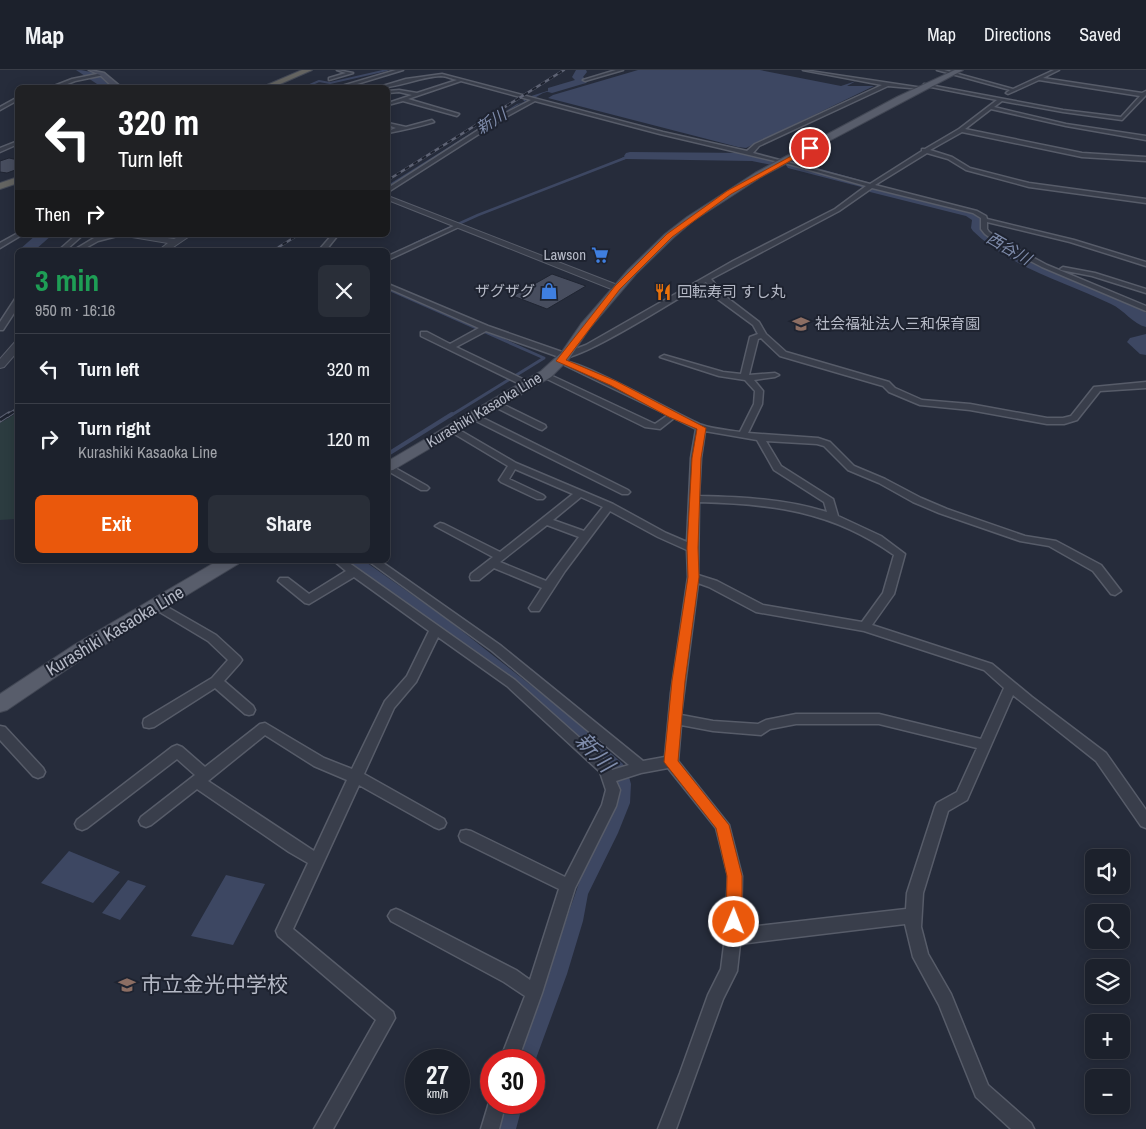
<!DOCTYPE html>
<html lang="en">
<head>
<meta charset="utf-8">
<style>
  body { margin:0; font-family:"Archivo Narrow","Noto Sans JP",sans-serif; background:#292e38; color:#f1f3f6; height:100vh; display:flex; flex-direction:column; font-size:19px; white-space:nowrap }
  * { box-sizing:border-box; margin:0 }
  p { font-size:16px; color:#a0a3a9 }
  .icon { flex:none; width:28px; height:28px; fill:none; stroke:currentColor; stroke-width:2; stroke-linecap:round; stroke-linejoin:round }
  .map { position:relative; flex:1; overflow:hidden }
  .sheet { position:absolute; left:15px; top:178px; width:375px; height:315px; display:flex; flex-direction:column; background:#1c212c; border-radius:8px; box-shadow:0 2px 12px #0003,0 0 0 1px #3a3e48 }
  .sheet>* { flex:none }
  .guide { position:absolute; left:15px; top:15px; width:375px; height:152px; border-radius:8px; box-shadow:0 2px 12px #0003,0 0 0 1px #3a3e48; background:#202124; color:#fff; overflow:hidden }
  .fabs { position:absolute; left:1085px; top:779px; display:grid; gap:10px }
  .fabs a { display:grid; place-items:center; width:45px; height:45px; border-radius:8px; background:#1c212c; box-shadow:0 2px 12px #0003,0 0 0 1px #3a3e48; font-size:25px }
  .speed { position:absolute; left:405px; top:979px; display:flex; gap:10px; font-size:25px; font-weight:700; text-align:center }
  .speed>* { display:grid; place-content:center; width:65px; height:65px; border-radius:50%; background:#1c212c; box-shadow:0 2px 12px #0003,0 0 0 1px #3a3e48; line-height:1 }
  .speed small { font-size:12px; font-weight:400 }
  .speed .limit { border:8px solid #d22; background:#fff; color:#111 }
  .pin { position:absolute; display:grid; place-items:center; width:42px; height:42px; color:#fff; margin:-21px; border:2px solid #fff; border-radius:50%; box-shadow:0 1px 5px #0007 }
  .me { position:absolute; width:55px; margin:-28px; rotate:1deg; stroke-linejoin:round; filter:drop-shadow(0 0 4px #0008) }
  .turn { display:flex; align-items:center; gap:18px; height:105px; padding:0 20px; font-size:22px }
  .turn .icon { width:65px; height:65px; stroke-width:2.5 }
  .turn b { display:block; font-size:35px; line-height:42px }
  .then { display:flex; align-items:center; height:48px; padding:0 20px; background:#0003; gap:10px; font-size:19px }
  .round { display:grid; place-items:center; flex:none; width:52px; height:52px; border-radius:8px; background:#292e38 }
  .overview { display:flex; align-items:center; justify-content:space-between; height:85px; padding:0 20px }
  h1 { font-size:30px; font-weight:700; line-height:38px; color:#1e9e55 }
  .action { display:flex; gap:10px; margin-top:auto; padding:10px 20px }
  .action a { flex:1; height:58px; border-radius:8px; background:#ea580c; color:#fff; font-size:20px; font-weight:700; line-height:58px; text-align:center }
  .action a+a { background:#292e38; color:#f1f3f6 }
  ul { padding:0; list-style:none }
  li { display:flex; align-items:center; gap:15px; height:70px; padding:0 20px; border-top:1px solid #3a3e48 }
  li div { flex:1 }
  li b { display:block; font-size:19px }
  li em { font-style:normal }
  header { display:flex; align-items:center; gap:30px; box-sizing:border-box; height:70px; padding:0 25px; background:#1c212c; border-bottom:1px solid #3a3e48 }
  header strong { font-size:24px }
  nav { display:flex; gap:28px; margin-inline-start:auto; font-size:18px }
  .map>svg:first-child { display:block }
  .green { fill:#2c3c40 }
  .water { fill:#3d4762 }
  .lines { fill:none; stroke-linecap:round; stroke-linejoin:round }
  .stream-far3 { stroke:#3d4762; stroke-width:2 }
  .stream-far2 { stroke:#3d4762; stroke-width:2.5 }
  .stream-far1 { stroke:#3d4762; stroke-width:3 }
  .stream { stroke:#3d4762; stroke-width:4 }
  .river { fill:#3d4762; fill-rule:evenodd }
  .building { fill:#474d5e; stroke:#202532 }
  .minor-casing { stroke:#575c69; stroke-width:3 }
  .tertiary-casing { stroke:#575c69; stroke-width:2 }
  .secondary-casing { stroke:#575c69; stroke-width:3 }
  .primary-casing { stroke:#424754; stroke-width:2 }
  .trunk-casing { stroke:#444956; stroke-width:2 }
  .minor { fill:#393e4b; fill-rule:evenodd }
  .tertiary { fill:#393e4b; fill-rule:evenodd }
  .secondary { fill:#484d5e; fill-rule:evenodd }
  .primary { fill:#585d6b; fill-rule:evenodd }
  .trunk { fill:#646461; fill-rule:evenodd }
  .rail-far2-casing { stroke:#5e6374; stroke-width:2.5 }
  .rail-far1-casing { stroke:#5e6374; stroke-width:4 }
  .rail-casing { stroke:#5e6374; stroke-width:5 }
  .rail-far2 { stroke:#1e2330; stroke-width:2; stroke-dasharray:5; stroke-linecap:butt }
  .rail-far1 { stroke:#1e2330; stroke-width:2.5; stroke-dasharray:8; stroke-linecap:butt }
  .rail { stroke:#1e2330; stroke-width:3; stroke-dasharray:10; stroke-linecap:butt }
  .route { fill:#ea580c; stroke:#983908 }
  .labels { text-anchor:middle; stroke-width:4; stroke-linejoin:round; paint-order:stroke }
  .far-poi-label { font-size:15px; fill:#b5b9c6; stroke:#1e2330; text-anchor:end }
  .far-street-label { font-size:15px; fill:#b5b9c6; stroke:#1e2330 }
  .far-water-label { font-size:16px; font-style:italic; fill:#7f8cab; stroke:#1e2330 }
  .street-label { font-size:18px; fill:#b5b9c6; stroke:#1e2330 }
  .near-poi-label { font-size:21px; fill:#b5b9c6; stroke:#1e2330; text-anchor:start }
  .near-water-label { font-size:22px; font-style:italic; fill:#7f8cab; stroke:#1e2330 }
</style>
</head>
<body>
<header>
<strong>Map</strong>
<nav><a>Map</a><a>Directions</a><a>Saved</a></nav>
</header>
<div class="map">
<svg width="1146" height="1059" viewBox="0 0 1146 1059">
  <rect width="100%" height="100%" fill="#262c3b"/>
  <path class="green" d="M17,343V447L15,449L0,450V353Z"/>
  <path class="water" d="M638,0H760L841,16L856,11L847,16H874L746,78L738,77L548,28L553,25Z
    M605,6L543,23L531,30H525L528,32L519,34L388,117V115L517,34L525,32L523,30L528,27L576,12Z
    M346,490H363L448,550L565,642L623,694L629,707L631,714L630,733L618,763L588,824L583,851L567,904L534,994V990H514L545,910L585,796L615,734L610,699L438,557Z
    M69,781L120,802L93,833L41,813Z
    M226,805L265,814L233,875L191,866Z
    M128,810L146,816L120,850L102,843Z
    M503,1033H523L516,1059H497Z"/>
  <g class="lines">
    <path class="stream-far3" d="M303,18L319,11L330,13L387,0
      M622,89L630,86"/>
    <path class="stream-far2" d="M414,174L478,145L625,88"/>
    <path class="stream-far1" d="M388,219L544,288L450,346"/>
    <path class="stream" d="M388,384L452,344"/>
    <path class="river" d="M76,0C92,0 103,6 115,18H103Z
      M576,0H586L587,2L583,7L588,11L586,13L552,23L548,22V18L575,10L572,7Z
      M630,82L752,83L776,88L778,91L772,95L752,91L626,89L624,86L626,83Z
      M792,91L871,113L872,116L976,140L986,148L985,157C1014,184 1056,200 1092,215C1112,223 1130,229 1146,243V257C1133,254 1124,240 1111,234C1065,212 1011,198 973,161L971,158L972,150L966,146L870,122L869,119L788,98L786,95L788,92Z
      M36,165H52L35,180H19Z
      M1146,264V285L1140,284L1127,272L1130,268Z"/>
  </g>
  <path class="building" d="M9,88L18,90V99L7,103L0,102V91Z
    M552,204L586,216L547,239L513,226Z"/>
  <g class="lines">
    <g class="minor-casing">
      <path id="minor" d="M337,0L353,3L329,10V8L346,3Z
        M396,0H403L344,18H335Z
        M616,0H623L585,11L583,10Z
        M803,0L923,18L921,19L888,16L759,76L753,83L870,114L922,81V79H925L959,59L997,30L926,16L924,14L1063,40L1121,47L1140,26L1039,10L1008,24L1006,23L1010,20L937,0H944L1013,19L1054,0H1059L1043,8L1142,23L1146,21V25L1122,50L1063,42L1002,31L994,37L1066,54L1146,66V70L1066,56L991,39L965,59L1082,83L1146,87V91L1082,87L962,62L930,80L952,87L970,98L1029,113L1146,129V133L1029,117L966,100L948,89L927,83L875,115L977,141L986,146L987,149L1074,170L1146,192V196L1070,172L987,152V159L989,162L1008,174L1047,195L1146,236V241L1042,197L1003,177L985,164L981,159V148L973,143L872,118L839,141L711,209L725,226L759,252L766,264L786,282L889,312L895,318L922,330L970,334L1047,348H1063L1071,346L1094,317L1146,312V318L1100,321L1077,350L1064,354H1047L970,340L920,335L889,322L883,316L780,286L761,268L758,269L749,305L775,303L779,305L775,307L754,310L763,321L762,334L748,363L818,368L830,372L854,396L885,409L921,428L947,439L1025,466L1056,471L1101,495L1121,521L1115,525L1111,524L1093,501L1049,476L1020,471L939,443L913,432L879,413L848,400L824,376L817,374L766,371L781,396L833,429L838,446L881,466L905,484L894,524L872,555L992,594L1032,627L1106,683L1146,740V758L1141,756L1096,691L1013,625L967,730L948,741L923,823L921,857L928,884L951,924L988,1015L1031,1053L1034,1059H1011L976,1027L939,935L913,887L905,854L740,874L737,901L723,929L676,1059H658L680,1003L708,925L721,899L725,867L728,806L716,758L668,698L641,703L616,711L620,720L616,736L575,818L542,923L518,990H500L525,926L504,912L391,851L388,846L391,841L396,839L401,841L516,900L530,910L559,819L461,771L459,766L461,761L466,760L471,761L565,807L602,735L606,720L600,702L507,616L438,567L416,612L394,638L364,704L444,749L446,753L444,757L439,759L434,757L359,715L293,859L393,942L395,948L333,1059H314L376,950L278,866L276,861L308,793L289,782L197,719L151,755L146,757L141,755L139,751L141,747L195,705L177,689L87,758L82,760L77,758L75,754L77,750L172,677L177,675L182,677L205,697L260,654L265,653L324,688L352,699L385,631L407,606L429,561L354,507L309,534L305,533L278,511L280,508H288L309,524L346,501L333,490H345L515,610L610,695L612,700L629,695L492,581L367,490H379L500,575L643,691L665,687L671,623L688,507L687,480L658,467L610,441L565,501L539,541H531L529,538L542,518L494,498L479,510H471L470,507L471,504L493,487L435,456L440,453L444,454L500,482L573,424L515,399L509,409L543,425L545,427L543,429H537L501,412L499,410L508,396L448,360L450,358H456L516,393L613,434L666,463L687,472L691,388L696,359L674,348L660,359L645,357L539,305L543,303H546L655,354L668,345L556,291C568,282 681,347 702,355C713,359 728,360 740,362L754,334L755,321L745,310L719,306L660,287L664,285L723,302L741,304L750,267L758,264L753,255L719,230L706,212C683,225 582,290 562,288L486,261L456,277L531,313V317L528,318L421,266V262H427L450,274L479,258L388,218V214L488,256L565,283L586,275L733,191L835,139L866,116L792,95L660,64L535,31L504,48L388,122V118L500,46L531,30L461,11L408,29L459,44L457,46L403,31L388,35V33L412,25L399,22L388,23V21L399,20L417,23L457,10C452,9 446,6 441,6C419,7 398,18 376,18L406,9L442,4L663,62L747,81L755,74L882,15ZM705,361L757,370L774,400L824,432L827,442C786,429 742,427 699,426L701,388ZM581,427L603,437L584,461L553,450ZM699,432C773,434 832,441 894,485L883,523L862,552L763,535L717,511L698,505ZM547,455L579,467L546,511L500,492ZM698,513L709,517L756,542L864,561L984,600L1004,618L981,669L879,644H796L766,650L758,654L713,651L681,645ZM796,654H879L977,678L957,722L937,733L935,737L907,823L906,839L741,858L742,806L729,755L678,691L681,655L713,661L761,665L770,659ZM265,665L314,696L347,710L314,781L208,711Z
        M102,3L104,5L75,11L57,18H49L72,9Z
        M18,27V30L0,40V37Z
        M432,50L434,52C418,57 403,60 388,63V61L396,58L388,55V53L406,57Z
        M18,71V74L0,82V78Z
        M456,155L461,156L388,190V186Z
        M18,163V165H21L20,166L0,178V173Z
        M76,165H83L66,180H59Z
        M107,165H121L98,171L82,180H74L94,168Z
        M332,165H338L326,180H319Z
        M1063,197L1095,203L1146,219V223L1092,206L1061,200L1060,199Z
        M15,229H18V237L3,260H0V252Z
        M496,331L545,355L546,357L542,360L539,359L493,336V332Z
        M475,344L628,420L630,422L628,424H622L472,349L471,347Z
        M388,394L427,416L429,418L427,420H421L388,401Z
        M157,531L216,565L240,587L242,590L240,593L224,611L253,636L255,640L253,644L249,645L245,644L215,618L154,657L149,658L144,657L143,653L144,649L212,608L228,590L208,571L153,538L151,535Z
        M0,656L5,657L43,698L45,702L43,706L38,708L33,706L0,670Z
        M491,1026V1032H506L499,1059H481Z"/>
    </g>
    <g class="tertiary-casing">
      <path id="tertiary" d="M388,126L620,216L621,218L614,220L388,130Z
        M128,165H147L174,169L182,165H191L169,180H159L168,173L132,167Z
        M18,271V281L4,297L0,298V289L15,272Z"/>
    </g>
    <g class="secondary-casing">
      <path id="secondary" d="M89,0L104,3L122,18H114L100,5Z"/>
    </g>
    <g class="primary-casing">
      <path id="primary" d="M955,0H963L761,107L693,151L673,168L636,204L589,259L569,289L551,307L393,400L388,401V391L541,301L561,283L581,254L628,200L665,164L687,147L755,103L897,27Z
        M219,490H240L238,494L88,585L7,640L0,642V624L74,575Z"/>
    </g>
    <g class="trunk-casing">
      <path id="trunk" d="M302,0H312L271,18H260Z
        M18,107V113L0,119V113Z"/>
    </g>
    <use href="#minor" class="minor"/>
    <use href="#tertiary" class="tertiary"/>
    <use href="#secondary" class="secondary"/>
    <use href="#primary" class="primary"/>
    <use href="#trunk" class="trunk"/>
    <g class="rail-far2-casing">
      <path id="rail-far2" d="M388,110L564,0
        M274,180L298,165"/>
    </g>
    <g class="rail-far1-casing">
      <path id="rail-far1" d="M7,346L18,339"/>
    </g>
    <g class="rail-casing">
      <path id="rail" d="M0,350L9,344"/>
    </g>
    <use href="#rail-far2" class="rail-far2"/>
    <use href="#rail-far1" class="rail-far1"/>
    <use href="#rail" class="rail"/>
  </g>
  <path class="route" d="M808,77L813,78L731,124L672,167L620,219L566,290L616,311L706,358L701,388L698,478L699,507L685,611L678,691L729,755L742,806V852L739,857L734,859L728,857L726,852L727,806L716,758L664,692L672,611L688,507L687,478L692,388L697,359L669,347L610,315L556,291L615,216L667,164L727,121Z"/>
  <defs>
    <g id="supermarket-bare" transform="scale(1.35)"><path d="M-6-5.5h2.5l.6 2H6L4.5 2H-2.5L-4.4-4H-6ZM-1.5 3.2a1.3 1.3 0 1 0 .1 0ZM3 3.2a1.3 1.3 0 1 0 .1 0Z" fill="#3f7fe0" stroke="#1e2330" stroke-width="2.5" paint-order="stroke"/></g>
    <g id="shop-bare" transform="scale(1.35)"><path d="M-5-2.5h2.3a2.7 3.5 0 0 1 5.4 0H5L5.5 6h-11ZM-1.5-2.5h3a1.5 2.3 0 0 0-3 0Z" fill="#3f7fe0" stroke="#1e2330" stroke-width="2.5" paint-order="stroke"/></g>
    <g id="restaurant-bare" transform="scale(1.35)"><path d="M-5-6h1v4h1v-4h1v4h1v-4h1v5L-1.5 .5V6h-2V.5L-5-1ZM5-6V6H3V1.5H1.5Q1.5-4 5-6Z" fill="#e8710a" stroke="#1e2330" stroke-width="2.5" paint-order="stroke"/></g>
    <g id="school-bare" transform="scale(1.35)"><path d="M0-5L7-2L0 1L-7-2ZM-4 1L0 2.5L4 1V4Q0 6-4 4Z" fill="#8d6e63" stroke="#1e2330" stroke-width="2.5" paint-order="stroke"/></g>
  </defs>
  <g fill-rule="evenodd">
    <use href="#supermarket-bare" x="600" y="185"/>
    <use href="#shop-bare" x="549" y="221"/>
    <use href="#restaurant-bare" x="663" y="222"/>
    <use href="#school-bare" x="801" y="254"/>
    <use href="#school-bare" x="127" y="915"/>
  </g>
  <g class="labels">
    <g class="far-poi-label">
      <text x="586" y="190">Lawson</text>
      <text x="535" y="226">ザグザグ</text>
      <text x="677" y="227" text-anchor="start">回転寿司 すし丸</text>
      <text x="815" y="259" text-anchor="start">社会福祉法人三和保育園</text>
    </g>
    <g class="far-street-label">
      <text transform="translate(484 340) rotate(-31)" y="5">Kurashiki Kasaoka Line</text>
    </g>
    <g class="far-water-label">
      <text transform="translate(491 51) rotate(-32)" y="6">新川</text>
      <text transform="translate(1009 178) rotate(30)" y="6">西谷川</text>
    </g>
    <g class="street-label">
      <text transform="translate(115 561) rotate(-31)" y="6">Kurashiki Kasaoka Line</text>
    </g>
    <g class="near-poi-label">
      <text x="141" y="922">市立金光中学校</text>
    </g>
    <g class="near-water-label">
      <text transform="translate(595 682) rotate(47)" y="8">新川</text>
    </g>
  </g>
</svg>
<div class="fabs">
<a><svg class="icon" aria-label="sound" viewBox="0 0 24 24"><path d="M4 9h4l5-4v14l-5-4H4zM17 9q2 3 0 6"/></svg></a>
<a><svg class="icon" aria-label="search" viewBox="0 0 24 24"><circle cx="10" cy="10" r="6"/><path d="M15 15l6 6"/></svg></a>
<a><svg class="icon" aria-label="layers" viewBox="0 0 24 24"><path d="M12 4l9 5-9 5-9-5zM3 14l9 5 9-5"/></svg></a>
<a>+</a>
<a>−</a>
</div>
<div class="speed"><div>27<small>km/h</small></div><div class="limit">30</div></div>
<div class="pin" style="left:810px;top:78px;background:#d93025"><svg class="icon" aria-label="arrive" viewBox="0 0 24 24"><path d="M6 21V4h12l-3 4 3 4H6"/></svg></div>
<svg class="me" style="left:734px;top:852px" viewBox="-20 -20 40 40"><circle r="17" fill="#ea580c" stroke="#fff" stroke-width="3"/><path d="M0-11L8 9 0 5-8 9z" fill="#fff"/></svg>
<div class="guide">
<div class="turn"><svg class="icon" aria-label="left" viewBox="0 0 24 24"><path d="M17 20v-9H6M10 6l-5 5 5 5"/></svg><div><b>320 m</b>Turn left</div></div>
<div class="then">Then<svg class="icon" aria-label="right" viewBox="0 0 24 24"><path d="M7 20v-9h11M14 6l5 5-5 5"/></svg></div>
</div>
<section class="sheet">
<div class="overview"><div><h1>3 min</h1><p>950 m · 16:16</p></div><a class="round"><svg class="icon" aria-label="close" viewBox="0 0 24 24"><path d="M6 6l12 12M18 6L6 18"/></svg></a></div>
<ul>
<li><svg class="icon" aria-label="left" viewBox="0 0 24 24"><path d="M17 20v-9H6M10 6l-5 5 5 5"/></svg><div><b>Turn left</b></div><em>320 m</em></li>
<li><svg class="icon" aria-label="right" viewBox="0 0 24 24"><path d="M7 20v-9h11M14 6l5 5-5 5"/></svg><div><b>Turn right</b><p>Kurashiki Kasaoka Line</p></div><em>120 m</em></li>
</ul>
<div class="action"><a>Exit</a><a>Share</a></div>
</section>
</div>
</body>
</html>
